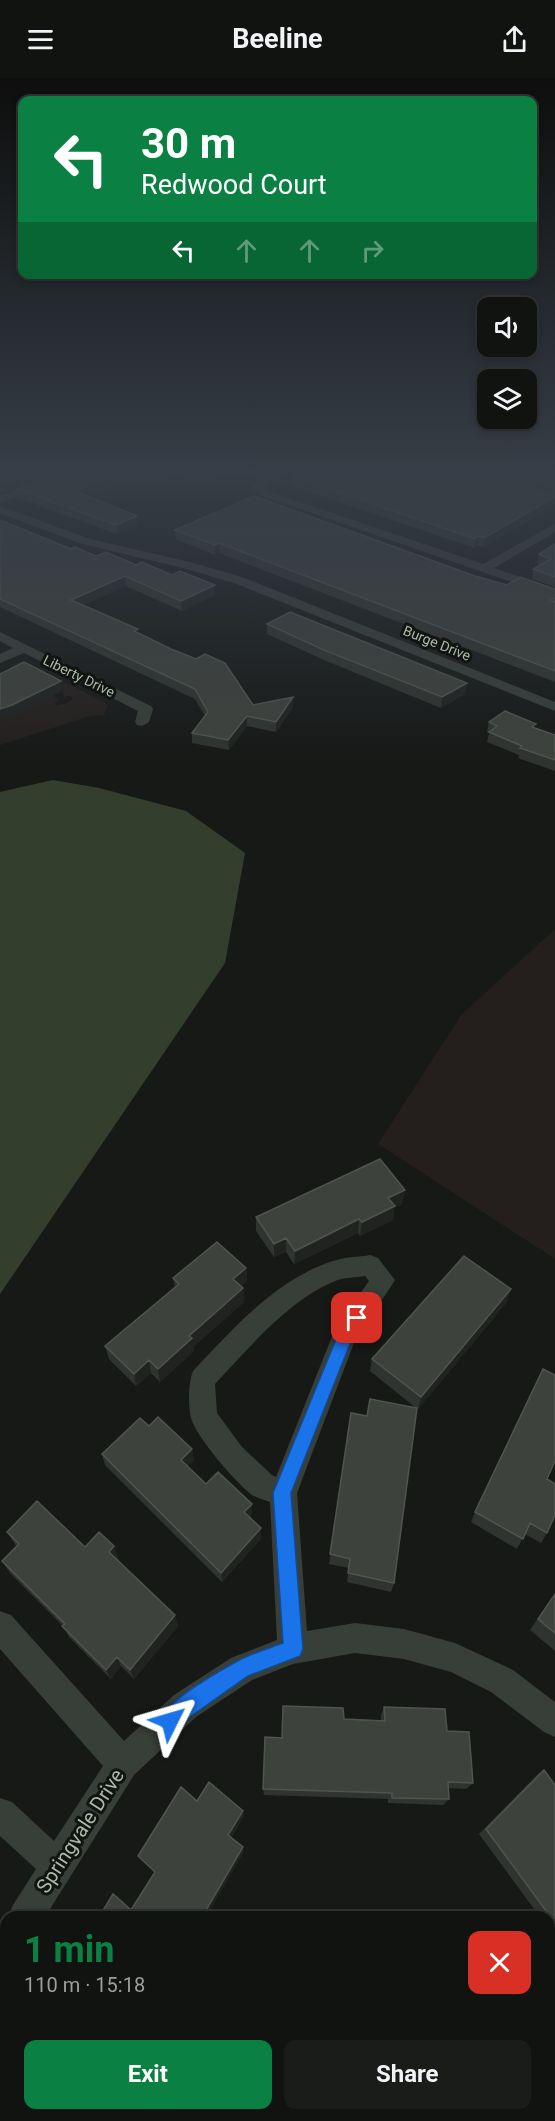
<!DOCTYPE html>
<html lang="en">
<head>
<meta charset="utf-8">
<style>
  body { margin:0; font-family:Roboto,sans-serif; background:#1a1c1a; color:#f1f3f6; height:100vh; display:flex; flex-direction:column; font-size:22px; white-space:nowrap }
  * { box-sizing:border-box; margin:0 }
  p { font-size:20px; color:#9c9e9f }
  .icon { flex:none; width:33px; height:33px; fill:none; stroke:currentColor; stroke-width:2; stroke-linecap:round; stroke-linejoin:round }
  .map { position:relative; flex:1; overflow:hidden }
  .sheet { position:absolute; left:0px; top:1833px; width:555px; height:210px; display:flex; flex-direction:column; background:#111311; border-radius:18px 18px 0 0; box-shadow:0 3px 9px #0003,0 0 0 2px #303231 }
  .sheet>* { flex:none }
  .top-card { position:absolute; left:18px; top:18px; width:519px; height:183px; border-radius:12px; box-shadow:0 3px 9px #0003,0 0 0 2px #303231; background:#0b8043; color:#fff; overflow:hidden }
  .fabs { position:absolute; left:477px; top:219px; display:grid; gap:12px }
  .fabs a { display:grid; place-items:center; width:60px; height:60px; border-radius:12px; background:#111311; box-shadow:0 3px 9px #0003,0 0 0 2px #303231; font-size:30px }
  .pin { position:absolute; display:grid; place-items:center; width:51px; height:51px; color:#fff; margin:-26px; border-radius:12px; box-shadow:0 3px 9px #0006 }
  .me { position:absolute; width:66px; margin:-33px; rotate:50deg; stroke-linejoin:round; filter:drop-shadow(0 0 4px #0008) }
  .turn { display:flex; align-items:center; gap:21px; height:126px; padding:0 24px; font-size:27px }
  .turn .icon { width:78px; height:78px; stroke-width:2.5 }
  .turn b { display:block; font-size:42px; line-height:51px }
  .lanes { display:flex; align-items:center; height:57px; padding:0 24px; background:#0003; justify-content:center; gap:30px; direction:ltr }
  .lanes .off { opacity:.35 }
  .round { display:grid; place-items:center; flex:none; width:63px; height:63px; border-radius:12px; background:#1a1c1a }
  .summary { display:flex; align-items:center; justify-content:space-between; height:102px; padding:0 24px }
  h1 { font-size:36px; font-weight:700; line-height:45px; color:#0b8043 }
  .primary-button { display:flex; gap:12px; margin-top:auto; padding:12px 24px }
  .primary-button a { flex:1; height:69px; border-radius:12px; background:#0b8043; color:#fff; font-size:24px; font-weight:700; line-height:69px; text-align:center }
  .primary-button a+a { background:#1a1c1a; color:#f1f3f6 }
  header { display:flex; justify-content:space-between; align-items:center; height:78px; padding:0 24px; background:#111311; font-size:27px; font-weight:700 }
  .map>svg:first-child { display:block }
  .green { fill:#241f1d }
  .water { fill:#343e2c }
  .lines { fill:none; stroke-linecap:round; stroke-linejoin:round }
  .minor { fill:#383e38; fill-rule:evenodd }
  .wall { fill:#303430 }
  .shaded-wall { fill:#212321 }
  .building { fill:#3e423d; stroke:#4f554e; stroke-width:1.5 }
  .route { fill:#1a73e8; stroke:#114b97; stroke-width:1.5 }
  .labels { text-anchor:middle; stroke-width:6; stroke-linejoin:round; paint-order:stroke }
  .far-street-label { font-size:14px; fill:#acb9a9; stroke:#121412 }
  .near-street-label { font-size:20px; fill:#acb9a9; stroke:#121412 }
</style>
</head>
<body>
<header><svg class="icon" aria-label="menu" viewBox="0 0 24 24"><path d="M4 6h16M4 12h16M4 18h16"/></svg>Beeline<svg class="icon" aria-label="share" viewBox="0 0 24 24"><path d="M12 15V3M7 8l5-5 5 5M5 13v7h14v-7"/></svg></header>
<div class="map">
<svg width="555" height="2043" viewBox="0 0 555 2043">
  <rect width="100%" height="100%" fill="#171917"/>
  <path class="green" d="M22,583L104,624L108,628L104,637L90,638L0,667V644L10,622L27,631L53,617L60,622L55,624L56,627L64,626L73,621L70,618L64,619L62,613L9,588Z
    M555,851V1181L378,1066L461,937Z"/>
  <path class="water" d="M53,702L99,710L186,733L245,775L225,885L0,1216V714Z"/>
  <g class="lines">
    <path class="minor" d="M63,394H78L0,425V418Z
      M278,394H292L264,408L265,412L483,486L555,446V454L494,490L555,511V519L257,416L252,410L256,404Z
      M0,428L90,461L190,484L242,499L555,624V633L234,505L183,490L82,466L0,435Z
      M0,554L151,628L153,631L149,644L142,648L137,647L135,644L138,633L24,575L0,585V576L13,570L0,563Z
      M370,1177L378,1180L395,1202L354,1265L297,1415L307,1553L355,1545L404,1551L455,1565L513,1592L555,1624V1659L544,1654L491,1614L451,1594L404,1581L355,1575L293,1586L252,1602L196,1639L134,1697L45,1839H8L13,1827L36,1791L0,1758V1720L12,1724L54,1763L103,1688L0,1571V1533L11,1537L124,1663L174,1617L231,1580L277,1562L270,1424C264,1422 257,1420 252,1417C236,1405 196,1359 191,1340C188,1327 188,1306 193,1293C233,1251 276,1201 333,1183C345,1179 358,1179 370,1177ZM365,1198L369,1203L335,1251L276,1399L272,1397L242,1369L217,1335L215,1306C248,1271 291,1219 338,1202C346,1199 356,1200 365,1198Z
      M6,1850V1893L0,1896V1853Z"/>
  </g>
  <path class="wall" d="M0,394H56L4,414L0,413Z
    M60,394H183L142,406L129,401L87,418L138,447L117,456L18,420L17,411Z
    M289,394H476L554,428L483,469L478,468L474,470L292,408L293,399L289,398Z
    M480,394H555V418Z
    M0,442L71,471L96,478L136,487L172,497L215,507V517L182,533L126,508L83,527L139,555L253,627L293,629L276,654L247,648L229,672L192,665V655L205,638L195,621L0,529Z
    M175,452L475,498L507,507L555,511V604L219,475L215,477L176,461Z
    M555,466V509L532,501L533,491L541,487L537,485L539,476Z
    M267,546L465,616L441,630L324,582L267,556Z
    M489,644L535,651L555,657V693L518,680L519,677L487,664L489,655L487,654Z
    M402,1126L394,1130L393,1142L360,1158L358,1155L294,1186L286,1174L274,1179L256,1153V1139Z
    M246,1190L247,1203L241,1208L243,1210L244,1224L194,1268V1273L160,1304L151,1295L136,1308L109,1281L105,1268L175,1209L173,1200Z
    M507,1224L418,1331L417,1330L394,1505L391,1514L347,1504L349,1490L329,1486L351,1335L367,1338L416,1330L370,1293L372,1281Z
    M149,1348L194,1382L187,1388L206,1406L252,1426V1436L249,1439L261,1461L222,1504L105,1387L102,1376Z
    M547,1401V1455L541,1465L525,1456L517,1471L471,1444L475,1434Z
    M7,1454L85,1469L119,1481L117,1482L175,1537L178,1548L134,1601L121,1588L111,1601L69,1559L63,1548L10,1495L2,1483L16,1468Z
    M555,1516V1573L530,1552Z
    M384,1629L447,1653L473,1705L466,1711L448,1710L449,1721L443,1727L388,1725V1721L264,1717L263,1711L282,1660L344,1641L381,1643V1637Z
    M544,1692L555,1707V1860L549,1851V1839H540L479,1756L535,1699Z
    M555,2018V2043H498L497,2037H549V2019Z"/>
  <path class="shaded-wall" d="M31,394H56L4,414L2,405Z
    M123,394H128L129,401L76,422L75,413Z
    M152,394H183L142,406L141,398Z
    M208,394H230L186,412L185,403Z
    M555,419L554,428L483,469L484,460Z
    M137,438L138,447L117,456L116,447Z
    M479,458L478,468L474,470L475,461Z
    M219,465V475L215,477V467Z
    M125,498L126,508L73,532L71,522Z
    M215,507V517L182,533L181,523Z
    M61,603L62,613L14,638L0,642V631Z
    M467,605L465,616L441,630L442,619Z
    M293,619V629L276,654V644Z
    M247,638V648L229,672L228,662Z
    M405,1112L402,1126L394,1130L393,1142L360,1158L362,1144L388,1120Z
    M359,1141L358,1155L294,1186L295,1173Z
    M286,1160V1174L274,1179V1166Z
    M246,1190L247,1203L234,1214L233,1201Z
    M243,1210L244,1224L194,1268V1273L160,1304L158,1291L189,1258Z
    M511,1211L507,1224L418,1331L421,1319Z
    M149,1282L151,1295L136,1308L134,1296Z
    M192,1371L194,1382L183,1393L181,1382Z
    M252,1426V1436L245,1445L244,1434Z
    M261,1450V1461L222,1504L221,1495Z
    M114,1468L119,1481L114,1486L109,1474Z
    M175,1537L178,1548L134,1601L130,1592Z
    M117,1579L121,1588L111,1601L106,1592Z
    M243,1733L244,1738L230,1762L228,1757Z
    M243,1769L244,1774L206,1839H202Z
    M113,1816L119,1819L136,1835L131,1832Z
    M17,2037H28L32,2043H19L15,2038Z
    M59,2037H71L75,2043H64Z"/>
  <path class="building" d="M0,394H31L2,405L0,404Z
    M60,394H123L75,413L137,438L116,447L17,411Z
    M133,394H152L141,398Z
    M185,394H208L185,403Z
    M303,394H476L555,419L484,460L479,458L475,461L293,399Z
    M509,394H555V408Z
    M254,418L475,498L507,507L520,499L555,511V520L551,522L555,524V593L219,465L215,467L175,452Z
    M0,442L71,471L75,469L96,478L106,474L136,487L142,484L172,497L180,493L215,507L181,523L125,498L71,522L138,551L134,553L171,571L196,581L205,576L225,585L253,627L293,619L276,644L247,638L228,662L192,655L208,634L195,611L0,521Z
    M555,466V499L533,491L551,481L539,476Z
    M290,534L467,605L442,619L324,572L267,546Z
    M24,584L61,603L12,627L0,631V596Z
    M505,633L536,646L532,649L555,657V682L520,670L522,668L489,654L497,648L489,644Z
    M380,1081L405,1112L388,1120L395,1128L362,1144L359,1141L295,1173L286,1160L274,1166L256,1139Z
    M217,1164L246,1190L233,1201L243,1210L189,1258L192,1260L158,1291L149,1282L134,1296L105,1268L179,1206L173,1200Z
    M464,1178L511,1211L421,1319L372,1281Z
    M543,1291L555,1297V1383L547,1401L555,1406V1437L547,1455L530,1445L523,1461L475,1434Z
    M370,1321L417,1330L394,1505L348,1495L350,1481L330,1476L351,1335L367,1338Z
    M158,1339L192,1371L181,1382L206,1406L218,1394L252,1426L244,1434L261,1450L221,1495L102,1376L140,1340L149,1348Z
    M37,1423L85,1469L99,1454L114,1468L109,1474L175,1537L130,1592L117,1579L106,1592L62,1548L65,1546L2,1483L19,1466L7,1454Z
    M555,1516V1555L538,1541Z
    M283,1628L343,1630L344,1641L385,1643L384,1629L445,1631L447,1653L469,1654L473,1705L448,1704L449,1721L392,1720V1715L263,1711L265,1659L282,1660Z
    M544,1692L555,1707V1845L486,1751Z
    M209,1704L243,1733L228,1757L243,1769L202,1839H99L113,1816L131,1832L155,1794L138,1778L181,1709L197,1723Z
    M555,2025V2043H505L504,2037H549V2026Z
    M37,2037H59L64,2043H33Z
    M230,2037H455L457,2043H375V2041L370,2043H231Z
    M15,2038L19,2043H11Z"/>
  <linearGradient id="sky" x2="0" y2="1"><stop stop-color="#0d0e0d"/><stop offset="0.58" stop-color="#363e47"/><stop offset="1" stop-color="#363e47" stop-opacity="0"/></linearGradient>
  <rect width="555" height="680" fill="url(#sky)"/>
  <path class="route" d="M357,1233L363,1235L365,1240L351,1263L291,1415L303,1571L300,1578L248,1598L170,1653L162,1650L159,1643C168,1622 214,1596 234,1585C249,1576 267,1571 283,1565L273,1415L339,1254L352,1235Z"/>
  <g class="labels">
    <g class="far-street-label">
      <text transform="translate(437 565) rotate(22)" y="5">Burge Drive</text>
      <text transform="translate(79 598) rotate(26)" y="5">Liberty Drive</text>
    </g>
    <g class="near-street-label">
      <text transform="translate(80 1753) rotate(-57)" y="7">Springvale Drive</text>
    </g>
  </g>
</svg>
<div class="fabs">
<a><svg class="icon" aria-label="sound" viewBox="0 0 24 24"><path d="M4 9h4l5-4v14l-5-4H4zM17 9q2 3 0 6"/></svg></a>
<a><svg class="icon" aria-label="layers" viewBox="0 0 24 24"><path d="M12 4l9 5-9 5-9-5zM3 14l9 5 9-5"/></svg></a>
</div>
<div class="pin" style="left:357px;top:1240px;background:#d93025"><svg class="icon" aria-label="arrive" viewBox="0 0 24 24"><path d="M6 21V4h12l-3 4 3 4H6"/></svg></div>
<svg class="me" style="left:170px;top:1643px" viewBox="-20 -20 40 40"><path d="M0-17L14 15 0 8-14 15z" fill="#1a73e8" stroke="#fff" stroke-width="4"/></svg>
<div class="top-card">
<div class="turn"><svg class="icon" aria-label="left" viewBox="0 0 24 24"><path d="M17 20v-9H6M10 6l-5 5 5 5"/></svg><div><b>30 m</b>Redwood Court</div></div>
<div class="lanes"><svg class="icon" aria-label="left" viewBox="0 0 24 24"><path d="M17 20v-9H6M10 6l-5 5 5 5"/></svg><svg class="icon off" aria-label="ahead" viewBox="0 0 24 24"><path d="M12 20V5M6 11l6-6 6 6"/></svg><svg class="icon off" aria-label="ahead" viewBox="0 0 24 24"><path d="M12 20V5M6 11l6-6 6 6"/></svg><svg class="icon off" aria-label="right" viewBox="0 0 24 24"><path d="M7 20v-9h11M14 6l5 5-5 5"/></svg></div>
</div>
<section class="sheet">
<div class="summary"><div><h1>1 min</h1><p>110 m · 15:18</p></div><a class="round" style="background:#d93025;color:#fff"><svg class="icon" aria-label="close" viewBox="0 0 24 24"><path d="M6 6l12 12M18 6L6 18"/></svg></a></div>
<div class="primary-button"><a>Exit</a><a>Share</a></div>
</section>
</div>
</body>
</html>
